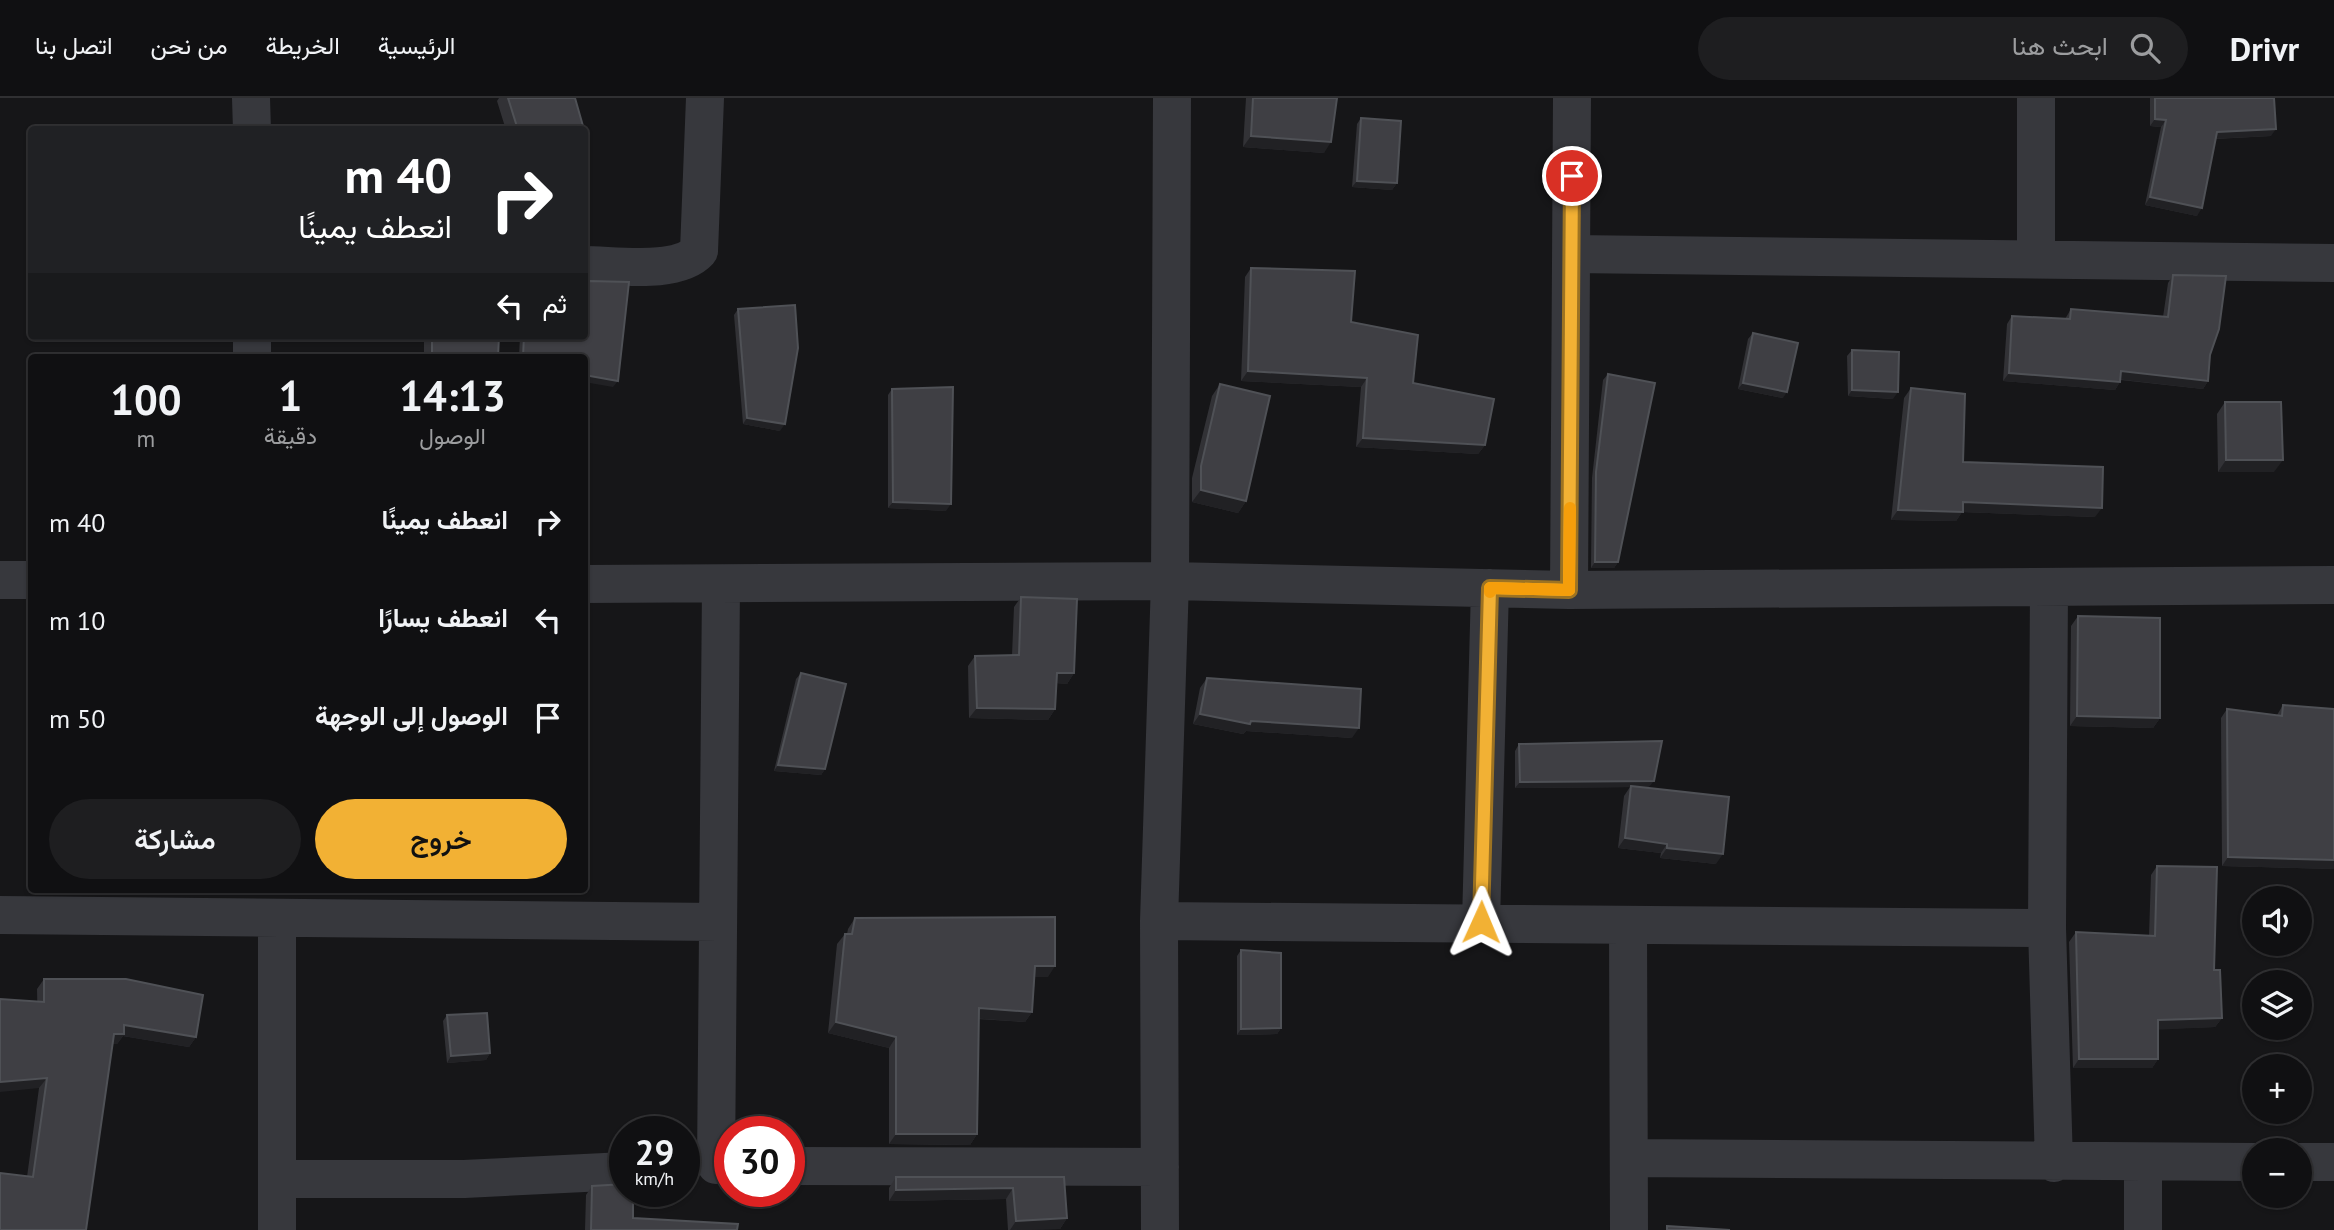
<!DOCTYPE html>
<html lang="ar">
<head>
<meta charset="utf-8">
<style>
  body { margin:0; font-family:"PT Sans",Vazirmatn,sans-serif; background:#1e1e20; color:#f1f3f6; direction:rtl; height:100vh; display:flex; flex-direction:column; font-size:26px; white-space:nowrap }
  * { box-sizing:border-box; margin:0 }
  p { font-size:23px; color:#9c9d9f }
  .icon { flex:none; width:38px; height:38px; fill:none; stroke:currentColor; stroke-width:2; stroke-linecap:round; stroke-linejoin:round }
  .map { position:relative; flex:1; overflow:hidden; direction:ltr }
  .side { position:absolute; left:28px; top:256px; width:560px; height:539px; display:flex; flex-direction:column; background:#101012; border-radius:7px; box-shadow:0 2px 5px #0004,0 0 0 2px #303032; direction:rtl }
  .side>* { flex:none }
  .guide { position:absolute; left:28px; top:28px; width:560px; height:214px; border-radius:7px; box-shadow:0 2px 5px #0004,0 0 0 2px #303032; direction:rtl; background:#202124; color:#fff; overflow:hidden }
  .fabs { position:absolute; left:2242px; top:788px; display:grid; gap:14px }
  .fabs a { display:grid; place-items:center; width:70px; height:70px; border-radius:50%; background:#101012; box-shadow:0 2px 5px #0004,0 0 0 2px #303032; font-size:35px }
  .speed { position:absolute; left:609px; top:1018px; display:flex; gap:14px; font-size:35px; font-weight:700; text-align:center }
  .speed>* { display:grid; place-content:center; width:91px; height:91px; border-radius:50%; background:#101012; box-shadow:0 2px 5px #0004,0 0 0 2px #303032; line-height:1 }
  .speed small { font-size:18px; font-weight:400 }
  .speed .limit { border:10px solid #d22; background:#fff; color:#111 }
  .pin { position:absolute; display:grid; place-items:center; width:60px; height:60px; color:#fff; margin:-30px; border:4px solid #fff; border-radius:50%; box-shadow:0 2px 7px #0007 }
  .me { position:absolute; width:77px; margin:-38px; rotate:1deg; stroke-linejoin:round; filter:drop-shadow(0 0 5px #0008) }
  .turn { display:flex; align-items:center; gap:24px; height:147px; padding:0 21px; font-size:32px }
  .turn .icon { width:91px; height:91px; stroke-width:2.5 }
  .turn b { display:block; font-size:49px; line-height:60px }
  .then { display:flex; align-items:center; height:66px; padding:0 21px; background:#0003; gap:14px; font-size:26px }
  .eta { display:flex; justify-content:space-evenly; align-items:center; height:119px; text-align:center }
  .eta b { font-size:42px; font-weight:600; line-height:49px }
  .primary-button { display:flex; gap:14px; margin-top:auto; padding:14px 21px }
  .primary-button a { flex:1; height:80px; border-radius:42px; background:#f2b134; color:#111; font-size:28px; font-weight:600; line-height:80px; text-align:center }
  .primary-button a+a { background:#1e1e20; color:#f1f3f6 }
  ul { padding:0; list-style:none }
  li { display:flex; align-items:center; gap:21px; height:98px; padding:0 21px }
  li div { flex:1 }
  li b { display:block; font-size:26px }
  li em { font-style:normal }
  header { display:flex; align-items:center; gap:42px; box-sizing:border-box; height:98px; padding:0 35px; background:#101012; border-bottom:2px solid #303032 }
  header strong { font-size:33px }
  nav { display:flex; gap:38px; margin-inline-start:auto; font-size:24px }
  .search { width:490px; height:63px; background:#1e1e20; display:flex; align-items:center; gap:18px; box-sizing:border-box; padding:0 24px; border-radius:38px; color:#9c9d9f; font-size:26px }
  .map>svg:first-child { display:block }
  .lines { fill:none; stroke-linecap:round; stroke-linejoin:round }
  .minor { stroke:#37383d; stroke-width:38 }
  .wall { fill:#323236 }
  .shaded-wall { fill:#212124 }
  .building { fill:#3f3f44; stroke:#4f5156; stroke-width:2 }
  .route-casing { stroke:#9d7322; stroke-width:18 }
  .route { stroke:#f2b134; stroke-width:12 }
  .slow { stroke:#f59e0b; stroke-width:12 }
</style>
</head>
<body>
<header>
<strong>Drivr</strong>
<div class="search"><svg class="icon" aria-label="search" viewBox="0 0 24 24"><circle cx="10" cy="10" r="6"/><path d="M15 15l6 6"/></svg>ابحث هنا</div>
<nav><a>الرئيسية</a><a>الخريطة</a><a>من نحن</a><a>اتصل بنا</a></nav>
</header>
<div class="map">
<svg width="2334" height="1132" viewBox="0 0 2334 1132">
  <rect width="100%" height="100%" fill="#161618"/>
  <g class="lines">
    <path class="minor" d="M251,0L252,32
      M1572,156L2334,165
      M2036,160V0
      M584,167C616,167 677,177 699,153L705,0
      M252,259V238
      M0,482H32
      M584,486L1170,483L1569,492L2334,487
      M2049,489L2047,830L2054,1065
      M1569,492L1572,0
      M0,817L718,824
      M1159,823L2047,830
      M1481,824L1490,490
      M1628,828L1629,1132
      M1629,1060L2254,1064
      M2143,1064V1132
      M2300,1064H2334
      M716,1067L721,487
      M789,1068L1160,1069
      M277,1081H464L625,1073
      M277,1132V822
      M1160,1132L1159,823L1170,483L1172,0"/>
  </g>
  <path class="wall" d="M499,0H575L583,28L581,32H506L497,3Z
    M1246,0H1337L1324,55L1243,49Z
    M2150,0H2274L2271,38L2215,41L2197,118L2145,107L2161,29L2150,28Z
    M1361,20L1397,85L1392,92L1352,89L1357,26Z
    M1251,170L1351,224L1413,285L1485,347L1478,356L1356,349L1361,289L1241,283L1245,179Z
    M2173,177L2210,257L2208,283L2203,291L2121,282L2115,292L2003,283L2007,226L2012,218L2065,221L2071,211L2163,219L2168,185Z
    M589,183L613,289L584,259H519L520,238H584V193L585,189Z
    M738,211L780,333L743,326L734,217Z
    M1753,235L1783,300L1738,291L1748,241Z
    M429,238H499L498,259H424V244Z
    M1852,252L1893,301L1848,298L1847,258Z
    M1608,276L1618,464L1614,470H1591L1592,380L1603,282Z
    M1220,286L1246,403L1238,415L1192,404V380L1212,298Z
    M1911,290L1963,364L2095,419L1962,414L1956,423L1891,422L1904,300Z
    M892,291L946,413L888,410V297Z
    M2225,304L2274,374H2218L2217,316Z
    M1021,499L1074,575L1067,586L1057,585L1055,611L1048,622L969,620L968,568L975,558L1012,557L1014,509Z
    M2078,518L2160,620L2153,630L2070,628L2071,528Z
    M801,575L825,671L821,677L774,673L796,581Z
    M1207,580L1352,640L1246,633L1243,636L1193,626L1200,590Z
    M2283,607L2334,611V771L2222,768L2221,620L2227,611L2277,617Z
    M1519,646L1649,689H1639L1716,766L1660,760L1661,755L1618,750L1624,698L1630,689L1515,690V653Z
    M32,677V703L26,702Z
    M2157,768L2214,872L2222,920L2215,929L2158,931V961L2152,970H2073L2069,844L2076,834L2149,838L2151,777Z
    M855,820L1048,879H1035L1032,914L1025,924L978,921L977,1036L970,1047L889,1046V950L828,935L837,846L845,836H847L848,831Z
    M1241,852L1281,930L1277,936L1237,937V858Z
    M44,881L196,939L189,949L123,938L117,946H112L86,1132L27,1079L39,990L37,891Z
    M447,917L490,955L486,962L447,965L443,923Z
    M896,1079H1064L1067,1120L1060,1131L1008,1132L1006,1101L889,1103V1090Z
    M592,1088L633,1120L737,1132H585L586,1097Z"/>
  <path class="shaded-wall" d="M2155,21L2166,22L2161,29L2150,28Z
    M2276,31L2271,38L2211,41L2217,34Z
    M1251,38L1331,44L1324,55L1243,49Z
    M1357,83L1397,85L1392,92L1352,89Z
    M2150,99L2202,110L2197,118L2145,107Z
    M1248,273L1367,280L1361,289L1241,283Z
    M2121,273L2208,283L2203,291L2116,281Z
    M2009,275L2120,284L2115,292L2003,283Z
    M584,277L618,283L613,289L584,284Z
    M1743,285L1787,294L1783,300L1738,291Z
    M1852,292L1898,294L1893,301L1848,298Z
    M747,320L785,326L780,333L743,326Z
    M1363,340L1485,347L1478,356L1356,349Z
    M2226,362H2283L2274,374H2218Z
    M1201,392L1246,403L1238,415L1192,404Z
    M893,404L951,406L946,413L888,410Z
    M1963,404L2102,410L2095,419L1962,414L1956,423L1891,422L1898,412Z
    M1595,464H1618L1614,470H1591Z
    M1057,575H1074L1067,586L1050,585Z
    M977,610L1055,611L1048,622L969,620Z
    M1200,616L1251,623L1359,630L1352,640L1246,633L1243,636L1193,626Z
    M2077,618L2160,620L2153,630L2070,628Z
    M778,667L825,671L821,677L774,673Z
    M1654,683L1649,689L1515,690L1520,684Z
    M32,694V703L26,702Z
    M1625,740L1667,746L1661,755L1618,750Z
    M1667,750L1723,756L1716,766L1660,760Z
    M2228,759L2334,762V771L2222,768Z
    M1035,868H1055L1048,879H1028Z
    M979,910L1032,914L1025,924L971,920Z
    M2222,920L2215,929L2152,932L2158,922Z
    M836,924L896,939L889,950L828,935Z
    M124,927L196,939L189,949L123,938L117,946H107L114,936Z
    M1281,930L1277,936L1237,937L1241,931Z
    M490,955L486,962L447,965L451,958Z
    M2079,961H2158L2152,970H2073Z
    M47,980L39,990L0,994V984Z
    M896,1036H977L970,1047L889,1046Z
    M1013,1090L1006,1101L889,1103L896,1092Z
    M1067,1120L1060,1131L1010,1132L1016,1123Z"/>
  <path class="building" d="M508,0H575L583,28L570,32H518Z
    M1253,0H1337L1331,44L1251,38Z
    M2155,0H2274L2276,31L2217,34L2202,110L2150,99L2166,22L2155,21Z
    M1361,20L1401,23L1397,85L1357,83Z
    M1251,170L1355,173L1351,224L1418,237L1413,285L1494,301L1485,347L1363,340L1367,280L1248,273Z
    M2173,177L2226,178L2219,231L2210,257L2208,283L2121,273L2120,284L2009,275L2012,218L2070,221L2071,211L2168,219Z
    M589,183L629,184L618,283L584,277V259H523L524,238H584V215H586Z
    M795,207L798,250L785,326L747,320L738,211Z
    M1753,235L1798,245L1787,294L1743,285Z
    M432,238H499L498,259H432Z
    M1852,252L1899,254L1898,294L1852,292Z
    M1608,276L1655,285L1618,464H1595L1596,374Z
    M1220,286L1270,298L1246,403L1201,392V368Z
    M953,289L951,406L893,404L892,291Z
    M1911,290L1965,296L1963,364L2103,369L2102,410L1963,404V414L1898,412Z
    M2225,304H2281L2283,362H2226Z
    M1021,499L1077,501L1074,575H1057L1055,611L977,610L975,558L1019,557Z
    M2078,518L2160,520V620L2077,618Z
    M801,575L846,586L825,671L778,667Z
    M1207,580L1361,591L1359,630L1251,623L1250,626L1200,616Z
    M2283,607L2334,611V762L2228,759L2227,611L2282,618Z
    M1662,643L1654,683L1520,684L1519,646Z
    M1631,688L1729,699L1723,756L1667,750V746L1625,740Z
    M2157,768L2217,769L2214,872H2220L2222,920L2158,922V961H2079L2076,834L2155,838Z
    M1055,819V868H1035L1032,914L979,910L977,1036H896V939L836,924L845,836H852L855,820Z
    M1241,852L1281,855V930L1241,931Z
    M44,881H126L203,897L196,939L124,927V936H114L86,1132H0V1075L33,1079L47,980L0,984V901L44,904Z
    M487,915L490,955L451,958L447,917Z
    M896,1079H1064L1067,1120L1016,1123L1013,1090L896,1092Z
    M625,1086V1094H633V1120L738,1126L737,1132H591L592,1088Z
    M1667,1128L1730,1132H1667Z"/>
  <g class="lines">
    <g class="route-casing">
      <path id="route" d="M1481,824L1490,490L1569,492L1572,78"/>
    </g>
    <use href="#route" class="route"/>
    <path class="slow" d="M1490,494V490L1569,492L1570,410"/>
  </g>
</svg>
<div class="fabs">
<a><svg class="icon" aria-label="sound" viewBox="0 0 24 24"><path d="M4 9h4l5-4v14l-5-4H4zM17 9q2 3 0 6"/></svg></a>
<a><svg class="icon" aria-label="layers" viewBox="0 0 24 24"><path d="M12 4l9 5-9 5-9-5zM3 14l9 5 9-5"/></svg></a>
<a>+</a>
<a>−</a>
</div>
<div class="speed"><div>29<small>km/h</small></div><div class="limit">30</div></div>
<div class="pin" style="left:1572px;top:78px;background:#d93025"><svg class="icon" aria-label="arrive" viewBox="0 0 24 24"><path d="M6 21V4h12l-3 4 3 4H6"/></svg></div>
<svg class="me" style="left:1481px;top:824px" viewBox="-20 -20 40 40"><path d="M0-17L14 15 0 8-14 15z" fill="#f2b134" stroke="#fff" stroke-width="4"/></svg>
<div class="guide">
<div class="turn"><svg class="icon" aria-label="right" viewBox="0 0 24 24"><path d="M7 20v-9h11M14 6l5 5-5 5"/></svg><div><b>40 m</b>انعطف يمينًا</div></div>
<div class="then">ثم<svg class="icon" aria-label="left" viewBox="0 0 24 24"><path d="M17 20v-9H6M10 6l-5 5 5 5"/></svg></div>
</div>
<section class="side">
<div class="eta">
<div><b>14:13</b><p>الوصول</p></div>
<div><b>1</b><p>دقيقة</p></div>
<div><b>100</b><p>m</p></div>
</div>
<ul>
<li><svg class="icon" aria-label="right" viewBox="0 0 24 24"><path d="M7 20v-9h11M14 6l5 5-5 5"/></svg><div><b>انعطف يمينًا</b></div><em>40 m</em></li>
<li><svg class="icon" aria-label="left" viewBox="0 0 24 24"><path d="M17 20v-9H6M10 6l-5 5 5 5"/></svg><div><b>انعطف يسارًا</b></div><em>10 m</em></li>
<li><svg class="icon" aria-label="arrive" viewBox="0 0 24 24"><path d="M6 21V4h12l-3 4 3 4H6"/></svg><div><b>الوصول إلى الوجهة</b></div><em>50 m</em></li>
</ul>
<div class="primary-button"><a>خروج</a><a>مشاركة</a></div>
</section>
</div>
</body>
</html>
